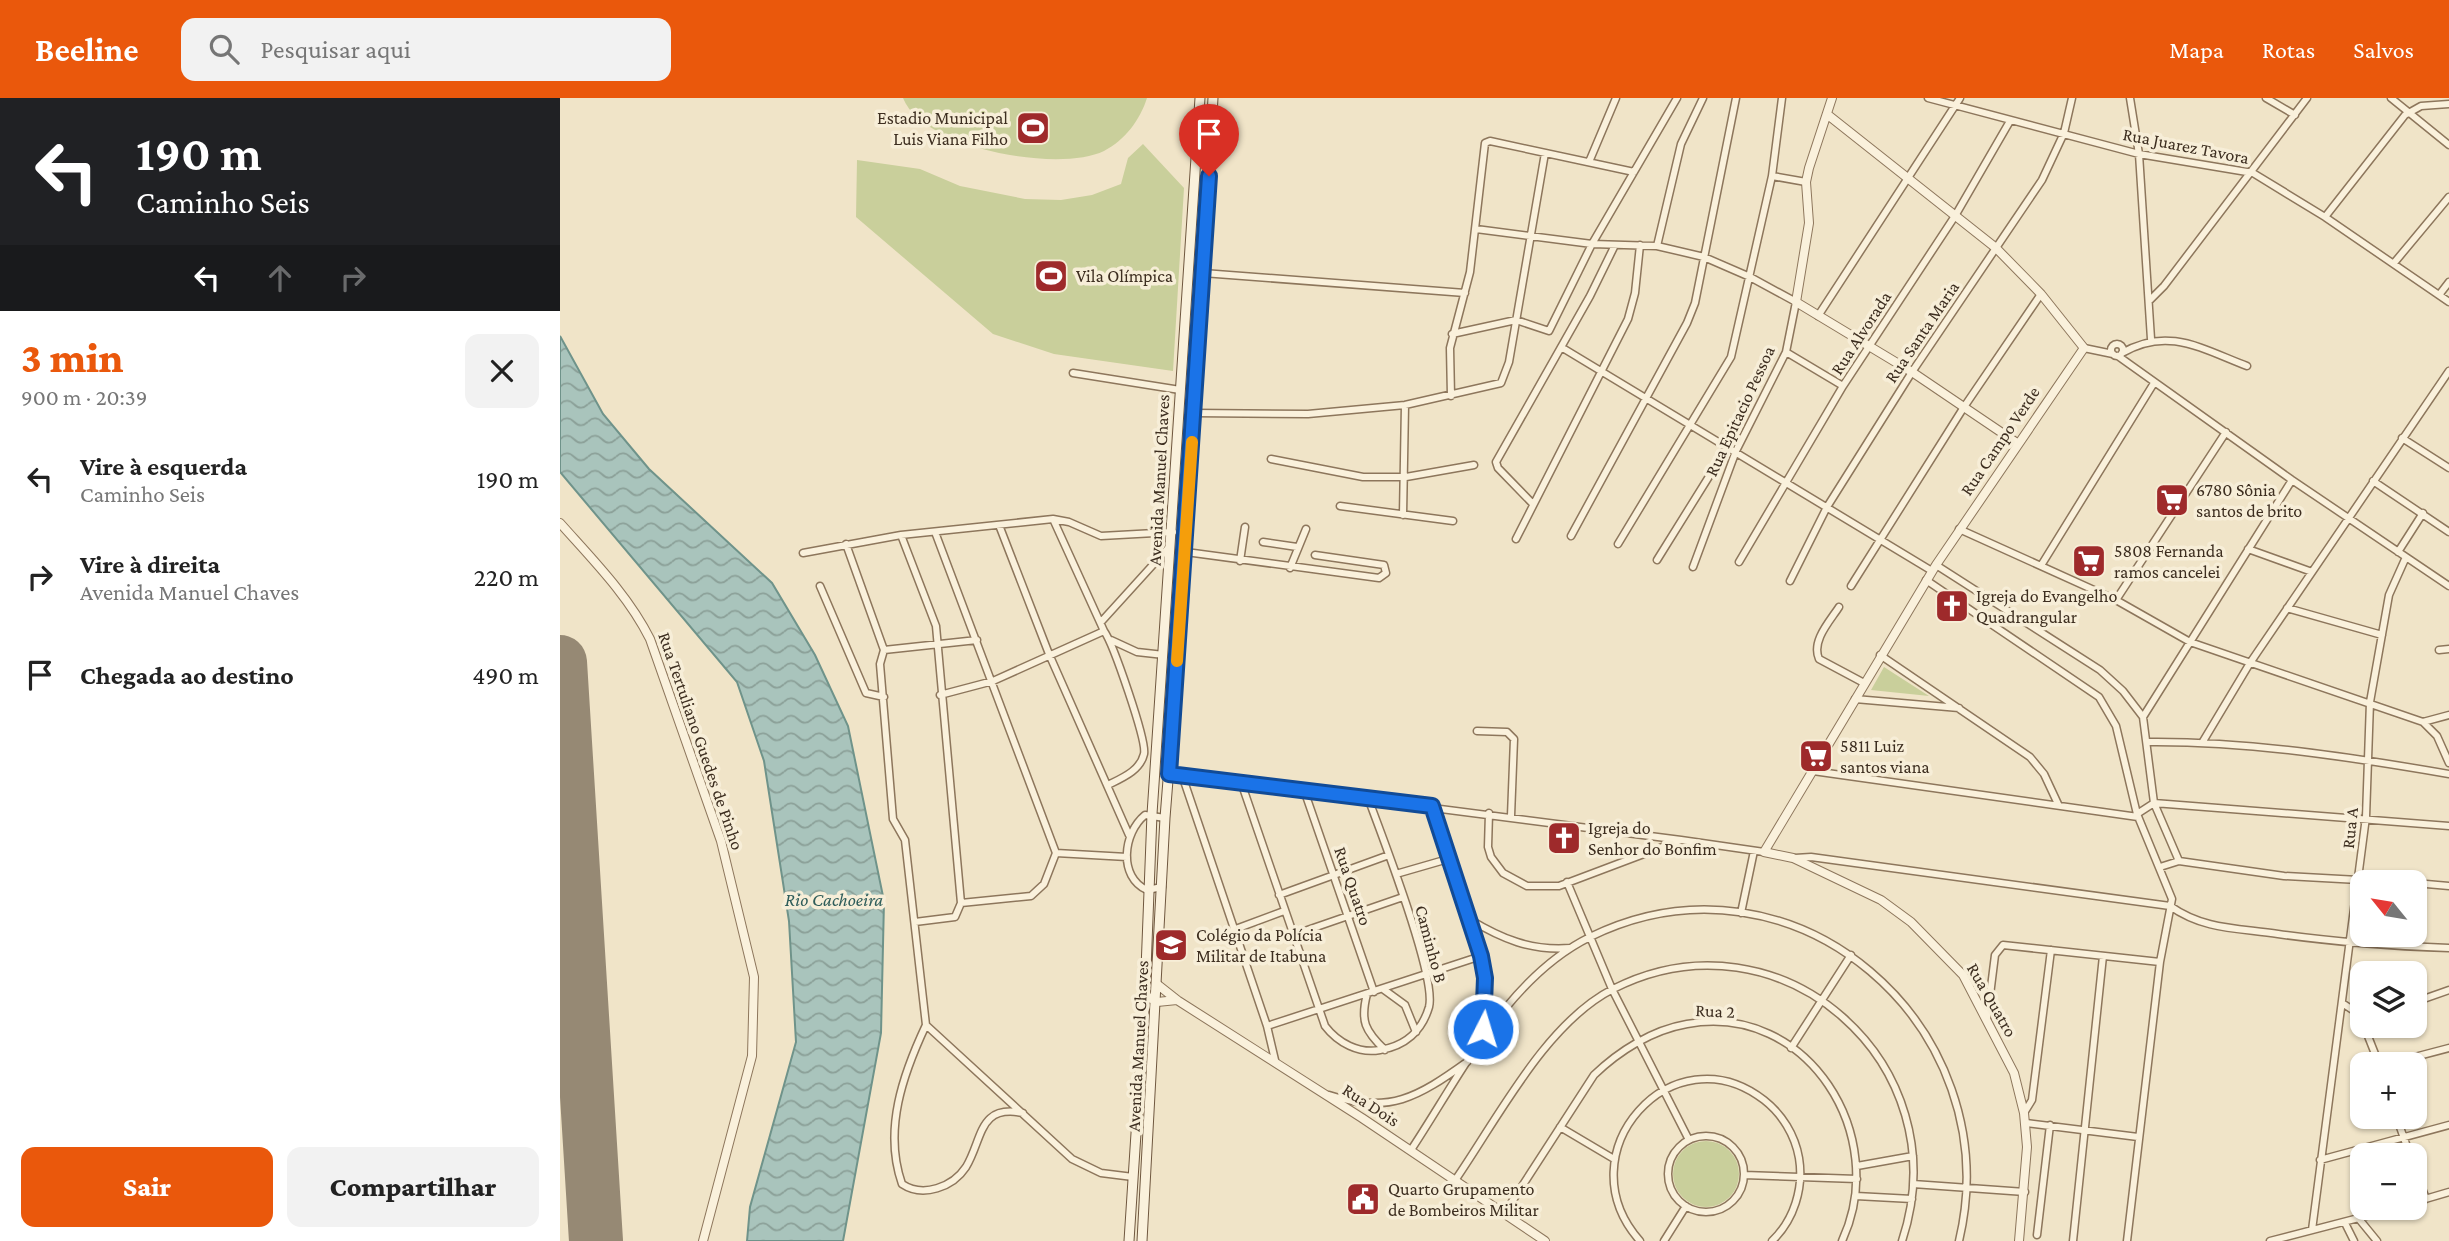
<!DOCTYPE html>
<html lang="pt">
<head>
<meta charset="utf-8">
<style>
  body { margin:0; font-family:"Crimson Pro",serif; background:#f2f2f2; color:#222; height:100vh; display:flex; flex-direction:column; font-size:26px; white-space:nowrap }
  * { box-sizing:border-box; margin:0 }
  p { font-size:23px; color:#767676 }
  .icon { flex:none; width:38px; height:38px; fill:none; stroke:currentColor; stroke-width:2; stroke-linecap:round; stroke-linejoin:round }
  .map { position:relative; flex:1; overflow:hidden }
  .side { display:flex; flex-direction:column; background:#fff; width:560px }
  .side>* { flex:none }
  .guide { background:#202124; color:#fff; overflow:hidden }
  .needle { width:46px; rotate:300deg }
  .fabs { position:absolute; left:1790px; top:772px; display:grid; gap:14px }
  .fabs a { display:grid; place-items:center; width:77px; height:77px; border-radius:14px; background:#fff; box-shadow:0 2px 5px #0004; font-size:35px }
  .pin { position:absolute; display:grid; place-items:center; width:60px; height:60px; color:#fff; margin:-72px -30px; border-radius:50% 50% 50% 0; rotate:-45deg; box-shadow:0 0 7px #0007 }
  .pin .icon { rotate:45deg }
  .me { position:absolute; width:77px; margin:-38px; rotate:5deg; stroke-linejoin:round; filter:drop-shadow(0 0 5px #0008) }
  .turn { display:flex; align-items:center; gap:24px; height:147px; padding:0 21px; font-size:32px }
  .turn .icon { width:91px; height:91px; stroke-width:2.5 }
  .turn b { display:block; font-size:49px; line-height:60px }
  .lanes { display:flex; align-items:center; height:66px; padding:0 21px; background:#0003; justify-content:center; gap:35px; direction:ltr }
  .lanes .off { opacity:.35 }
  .round { display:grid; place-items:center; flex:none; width:74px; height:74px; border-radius:14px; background:#f2f2f2 }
  .headline { display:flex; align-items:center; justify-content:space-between; height:119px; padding:0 21px }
  h1 { font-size:42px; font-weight:800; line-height:52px; color:#ea580c }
  .primary-button { display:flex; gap:14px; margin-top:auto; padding:14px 21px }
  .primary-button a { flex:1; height:80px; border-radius:14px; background:#ea580c; color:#fff; font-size:28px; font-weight:800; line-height:80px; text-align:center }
  .primary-button a+a { background:#f2f2f2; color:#222 }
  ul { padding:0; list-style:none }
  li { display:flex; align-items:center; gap:21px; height:98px; padding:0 21px }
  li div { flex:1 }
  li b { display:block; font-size:26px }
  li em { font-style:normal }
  header { display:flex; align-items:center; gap:42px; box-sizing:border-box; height:98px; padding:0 35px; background:#ea580c; color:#fff }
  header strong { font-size:33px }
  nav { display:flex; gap:38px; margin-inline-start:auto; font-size:24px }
  .search { width:490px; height:63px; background:#f2f2f2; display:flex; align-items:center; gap:18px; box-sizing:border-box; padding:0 24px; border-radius:14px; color:#767676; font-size:26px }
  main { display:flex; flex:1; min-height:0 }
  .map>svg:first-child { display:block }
  .park { fill:#c9cf9b }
  .water { fill:url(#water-waves); stroke:#6f938a; stroke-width:2 }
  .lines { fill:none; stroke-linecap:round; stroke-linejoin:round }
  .runway { stroke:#968974; stroke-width:54 }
  .minor-casing { stroke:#8d765c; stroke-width:9 }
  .tertiary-casing { stroke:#8d765c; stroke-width:10 }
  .secondary-casing { stroke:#6f573f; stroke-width:11 }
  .minor { stroke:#faf1dc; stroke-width:6 }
  .tertiary { stroke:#faf1dc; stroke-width:8 }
  .secondary { stroke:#faf1dc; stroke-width:9 }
  .route-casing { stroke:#114b97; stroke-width:18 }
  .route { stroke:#1a73e8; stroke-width:12 }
  .slow { stroke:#f59e0b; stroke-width:12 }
  .labels { text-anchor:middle; stroke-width:7; stroke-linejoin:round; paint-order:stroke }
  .poi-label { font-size:18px; fill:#3d2e20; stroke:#f7eed8; text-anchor:start }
  .street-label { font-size:18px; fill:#3d2e20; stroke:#f7eed8 }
  .water-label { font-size:19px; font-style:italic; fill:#2f5d5a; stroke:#f7eed8 }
</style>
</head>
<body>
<header>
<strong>Beeline</strong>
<div class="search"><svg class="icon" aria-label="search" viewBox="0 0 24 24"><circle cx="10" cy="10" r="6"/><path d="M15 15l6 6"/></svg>Pesquisar aqui</div>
<nav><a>Mapa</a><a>Rotas</a><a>Salvos</a></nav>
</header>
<main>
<section class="side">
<div class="guide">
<div class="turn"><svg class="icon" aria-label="left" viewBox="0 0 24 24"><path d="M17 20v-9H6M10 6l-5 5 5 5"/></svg><div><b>190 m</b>Caminho Seis</div></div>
<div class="lanes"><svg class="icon" aria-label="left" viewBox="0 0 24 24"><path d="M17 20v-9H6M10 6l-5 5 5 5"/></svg><svg class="icon off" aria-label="ahead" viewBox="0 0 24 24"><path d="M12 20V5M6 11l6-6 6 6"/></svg><svg class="icon off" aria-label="right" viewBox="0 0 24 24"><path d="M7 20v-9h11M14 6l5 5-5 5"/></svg></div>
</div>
<div class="headline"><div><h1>3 min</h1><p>900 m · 20:39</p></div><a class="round"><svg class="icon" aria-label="close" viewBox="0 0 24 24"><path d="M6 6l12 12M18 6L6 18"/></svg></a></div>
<ul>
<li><svg class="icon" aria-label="left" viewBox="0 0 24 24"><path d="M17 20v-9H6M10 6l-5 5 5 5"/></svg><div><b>Vire à esquerda</b><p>Caminho Seis</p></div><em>190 m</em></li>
<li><svg class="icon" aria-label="right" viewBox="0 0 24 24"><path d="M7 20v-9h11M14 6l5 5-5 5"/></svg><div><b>Vire à direita</b><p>Avenida Manuel Chaves</p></div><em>220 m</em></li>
<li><svg class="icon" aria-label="arrive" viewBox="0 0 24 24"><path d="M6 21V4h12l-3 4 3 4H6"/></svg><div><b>Chegada ao destino</b></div><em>490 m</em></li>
</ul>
<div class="primary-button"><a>Sair</a><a>Compartilhar</a></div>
</section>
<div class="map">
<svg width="1889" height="1143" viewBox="0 0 1889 1143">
  <defs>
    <pattern id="water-waves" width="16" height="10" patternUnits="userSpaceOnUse" patternTransform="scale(1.75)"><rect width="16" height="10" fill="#a9c4bc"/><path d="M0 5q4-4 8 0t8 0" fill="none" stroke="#8ba098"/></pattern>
  </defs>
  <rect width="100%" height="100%" fill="#f0e4c8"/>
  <path class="park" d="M343,0H587C580,22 565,42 544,53C499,75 363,51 343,0Z
    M583,46L624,90L613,273L494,256L433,236L296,119L297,62L360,71L400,88L465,101L501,102L532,97L561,86L568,60Z
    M1324,569L1369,598L1311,592Z
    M1113 1076a33 33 0 1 1 66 0a33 33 0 1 1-66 0Z"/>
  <path class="water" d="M0,238L43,316L89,371L212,485L255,557L288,628L324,803L321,935L283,1143H187L190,1109L236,944L229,823L204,663L177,584L0,374Z"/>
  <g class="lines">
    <path class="runway" d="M0,564L36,1143"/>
    <g class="minor-casing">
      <path id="minor" d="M1368,0L1579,56L1693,75L1765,119L1889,204
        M1570,0L1579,56L1591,241
        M1706,0L1735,17
        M1831,0L1889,47
        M1029,64L1056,0
        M1212,78L1246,84
        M1765,119L1845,17L1861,8L1889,6
        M916,131L1032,146L1097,148L1144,159L1190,179L1236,204L1226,254L1176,353L1133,469
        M1097,148L1121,46L1143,0
        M1834,165L1889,99
        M643,175L905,195
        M1879,197L1889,184
        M1590,202L1604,188L1747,0
        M1258,218L1400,0
        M892,236L956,222L989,233L1032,146L1117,0
        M1551 252a6 6 0 1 1 12 0a6 6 0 1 1-12 0Z
        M1001,249L1372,473
        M1524,250L1553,256
        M1226,254L1283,288
        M1562,255C1608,228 1642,251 1687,268
        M1558,258L1732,382L1889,488
        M513,275L620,292
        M891,298L890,250L910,174L925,45L930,43L1074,74
        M634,315L748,316L845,307L941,285L949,264L985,55
        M1842,340L1889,370
        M711,361L803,379H846L914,367
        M1813,383L1889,434
        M972,405L938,370L936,364L1030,198L1055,147
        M780,408L893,423
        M843,417L845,307
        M493,421L544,533C553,545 587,643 584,656C580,673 562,680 548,687
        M439,427L489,556L569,737
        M1399,431L1556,502L1630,544L1863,624L1877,638L1889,665
        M341,437L376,528L401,805
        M1011,438L1127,225L1135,205L1176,0
        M956,441L1068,221L1075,195L1080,147
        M703,444L737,449
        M286,446L324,552
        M1058,446L1171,259L1212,78L1222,0
        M1688,451L1752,474
        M626,454L819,480L826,475L824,467L755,457
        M1838,454L1863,415
        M243,455L341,437L493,421L509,424L541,438L613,434
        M1097,462L1168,348
        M680,463L685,429
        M1179,464L1283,288L1395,118L1450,23
        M1482,466L1594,285
        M1376,467L1540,572L1563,593L1583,619
        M730,470L746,431
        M1366,482L1539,599L1556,628L1577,716L1612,801L1600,864L1567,1143
        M1230,483L1267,409L1352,274L1482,82L1504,35L1512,0
        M260,488L306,595L324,599
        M1291,488L1404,309L1481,196
        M1556,502L1666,334
        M1279,509C1270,523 1251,543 1259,561L1304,585
        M1727,510L1822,537
        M541,524L610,448
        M551,542L577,554L604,557
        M324,552L320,566L333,721L345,742L366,927
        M324,552L417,542
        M1879,552L1889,551
        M1320,557L1470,659L1484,676L1498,706
        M380,597L433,583L544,533
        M1295,601L1399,610
        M1863,624L1889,617
        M917,633L947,634L954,641L951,718
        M1588,644C1688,643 1790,659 1889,676
        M1642,645L1690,565L1889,273
        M1253,673L1578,719
        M609,676L1121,742
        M622,677L707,928L715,962
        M681,684L765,928C778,945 799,956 820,952C845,948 862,933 869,909C877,879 821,735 808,700
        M744,692L814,894
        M872,708L921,858L926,902L921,943
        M929,715L928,749L931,759L943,775L967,788H999L1121,742L1204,754
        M1577,716L1594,705L1889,728
        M496,755L567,759
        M1235,760L1251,759L1610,808C1644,832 1678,830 1718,836C1775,844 1831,848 1889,850
        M1619,763L1594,705L1583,619L1732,382
        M1600,769L1619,763L1724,778L1835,784
        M836,776L888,761
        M1007,784L1052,891L1129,1042
        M1855,785L1889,788
        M602,789L587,792C558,779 563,735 585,717L605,720
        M719,797L829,757
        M1181,815L1194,753
        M909,821C942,841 971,853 1010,850
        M355,824L395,819L401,805L471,798L484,786L496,755L375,434
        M673,832L724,813
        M733,837L843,799
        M823,891L845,907L856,934
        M807,896C800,923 805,933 825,952
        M1855,904L1889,892
        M1782,905L1802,918
        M1427,921L1435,857L1443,847L1600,864
        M366,927C343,976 323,1032 342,1086C363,1100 393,1089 406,1069C423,1041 418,1006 463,1015
        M366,927L512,1061L541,1075L573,1079
        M707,928L921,858
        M1804,928L1819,966
        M1231,950L1291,857
        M1828,966L1889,950
        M769,997C829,1017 858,999 907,964
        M1464,1015L1472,1002L1491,852
        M1836,1018L1850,1057
        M1466,1025L1578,1039
        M1000,1029L1054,1061
        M1108 1076a38 38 0 1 1 76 0a38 38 0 1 1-76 0Z
        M851,1052C900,978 947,880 1030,839C1234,739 1450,929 1399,1143
        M1760,1062L1889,1027
        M1297,1068L1353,1058
        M1855,1071L1866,1101
        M1184,1077L1297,1081
        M896,1081C938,1020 986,925 1053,891C1220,806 1401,966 1342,1143
        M1353,1086L1465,1094
        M1296,1098L1352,1101
        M1855,1104L1889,1094
        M944,1116L1034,977C1059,953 1092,932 1127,926C1248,904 1331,1038 1282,1143
        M1799,1121L1817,1143
        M1785,1125L1794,1143
        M1752,1132L1806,719L1810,604L1829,497L1846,459
        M1477,1137L1490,1027
        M1080,1143C1002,1055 1113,931 1204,1002C1222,1016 1235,1037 1239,1060C1244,1090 1234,1122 1212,1143
        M1104,1143L1126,1108
        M1513,1143L1543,858
        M1710,1143L1837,1110"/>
    </g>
    <g class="tertiary-casing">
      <path id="tertiary" d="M1272,0L1249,70L1246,84L1249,125L1236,204L1352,274L1457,345
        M1268,17L1436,150L1481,196L1524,250L1376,467L1204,754L1233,760L1321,802L1351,824L1403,877L1454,975L1464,1015L1467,1049L1459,1143
        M0,425C32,461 68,497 90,541L161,743L194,879L192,958L143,1143
        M598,887L617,902L802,1020L985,1143
        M585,897L597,904L617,902"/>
    </g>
    <g class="secondary-casing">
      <path id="secondary" d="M569,1143L585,897L592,716L640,0
        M582,1143L605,720L626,454L653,0"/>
    </g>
    <use href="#minor" class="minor"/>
    <use href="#tertiary" class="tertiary"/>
    <use href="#secondary" class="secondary"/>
  </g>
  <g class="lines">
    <g class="route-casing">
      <path id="route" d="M649,78L609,676L872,708L921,858L925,880L923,931"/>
    </g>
    <use href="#route" class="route"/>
    <path class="slow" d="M617,563L632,344"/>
  </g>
  <defs>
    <g id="stadium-square" transform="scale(1.75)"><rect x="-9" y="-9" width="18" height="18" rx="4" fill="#9e2a2b" stroke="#f7eed8"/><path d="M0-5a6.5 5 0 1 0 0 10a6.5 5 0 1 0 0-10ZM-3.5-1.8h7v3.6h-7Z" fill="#fff"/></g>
    <g id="supermarket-square" transform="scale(1.75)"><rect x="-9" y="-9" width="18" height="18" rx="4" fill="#9e2a2b" stroke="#f7eed8"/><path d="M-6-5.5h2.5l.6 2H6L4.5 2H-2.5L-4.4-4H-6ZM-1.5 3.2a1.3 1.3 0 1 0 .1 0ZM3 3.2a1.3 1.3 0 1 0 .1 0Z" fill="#fff"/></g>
    <g id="church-square" transform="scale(1.75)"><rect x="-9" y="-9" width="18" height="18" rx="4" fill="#9e2a2b" stroke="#f7eed8"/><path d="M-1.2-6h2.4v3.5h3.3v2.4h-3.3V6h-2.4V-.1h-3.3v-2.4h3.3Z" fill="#fff"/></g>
    <g id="school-square" transform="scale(1.75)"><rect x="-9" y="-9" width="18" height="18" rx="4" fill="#9e2a2b" stroke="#f7eed8"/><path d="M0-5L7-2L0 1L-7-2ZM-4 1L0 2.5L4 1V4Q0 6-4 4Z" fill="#fff"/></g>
    <g id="civic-square" transform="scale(1.75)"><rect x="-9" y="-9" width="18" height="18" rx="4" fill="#9e2a2b" stroke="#f7eed8"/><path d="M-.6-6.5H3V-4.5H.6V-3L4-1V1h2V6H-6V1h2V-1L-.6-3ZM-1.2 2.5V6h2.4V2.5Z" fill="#fff"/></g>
  </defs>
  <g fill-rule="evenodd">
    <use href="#stadium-square" x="473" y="30"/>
    <use href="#stadium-square" x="491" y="178"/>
    <use href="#supermarket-square" x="1612" y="402"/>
    <use href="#supermarket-square" x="1529" y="463"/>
    <use href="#church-square" x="1392" y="508"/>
    <use href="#supermarket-square" x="1256" y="658"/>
    <use href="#church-square" x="1004" y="740"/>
    <use href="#school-square" x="611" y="847"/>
    <use href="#civic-square" x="803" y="1101"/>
  </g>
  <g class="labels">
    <g class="poi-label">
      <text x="448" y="26" text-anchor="end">Estadio Municipal<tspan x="448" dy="21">Luis Viana Filho</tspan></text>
      <text x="516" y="184">Vila Olímpica</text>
      <text x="1636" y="398">6780 Sônia<tspan x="1636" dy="21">santos de brito</tspan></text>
      <text x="1554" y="459">5808 Fernanda<tspan x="1554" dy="21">ramos cancelei</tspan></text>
      <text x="1416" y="504">Igreja do Evangelho<tspan x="1416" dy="21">Quadrangular</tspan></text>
      <text x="1280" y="654">5811 Luiz<tspan x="1280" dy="21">santos viana</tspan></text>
      <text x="1028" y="736">Igreja do<tspan x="1028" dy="21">Senhor do Bonfim</tspan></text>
      <text x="636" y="843">Colégio da Polícia<tspan x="636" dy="21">Militar de Itabuna</tspan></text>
      <text x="828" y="1097">Quarto Grupamento<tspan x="828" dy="21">de Bombeiros Militar</tspan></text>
    </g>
    <g class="street-label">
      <text transform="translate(1626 48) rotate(11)" y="6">Rua Juarez Tavora</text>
      <text transform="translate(1362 234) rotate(-56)" y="6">Rua Santa Maria</text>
      <text transform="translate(1301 235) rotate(-57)" y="6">Rua Alvorada</text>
      <text transform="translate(1180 313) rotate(-65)" y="6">Rua Epitacio Pessoa</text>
      <text transform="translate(1440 343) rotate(-56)" y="6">Rua Campo Verde</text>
      <text transform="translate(599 382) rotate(-87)" y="6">Avenida Manuel Chaves</text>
      <text transform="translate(141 643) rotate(71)" y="6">Rua Tertuliano Guedes de Pinho</text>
      <text transform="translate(1790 730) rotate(-84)" y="6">Rua A</text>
      <text transform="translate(793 788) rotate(71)" y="6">Rua Quatro</text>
      <text transform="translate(871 846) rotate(75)" y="6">Caminho B</text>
      <text transform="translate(1432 902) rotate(60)" y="6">Rua Quatro</text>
      <text transform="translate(1155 913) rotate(3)" y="6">Rua 2</text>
      <text transform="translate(578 948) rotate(-87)" y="6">Avenida Manuel Chaves</text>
      <text transform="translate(811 1007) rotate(33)" y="6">Rua Dois</text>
    </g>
    <g class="water-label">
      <text x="274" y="808">Rio Cachoeira</text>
    </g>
  </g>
</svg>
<div class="fabs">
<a><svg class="needle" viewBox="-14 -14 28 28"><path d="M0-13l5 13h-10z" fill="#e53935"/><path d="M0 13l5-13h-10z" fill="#767676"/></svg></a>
<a><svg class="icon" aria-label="layers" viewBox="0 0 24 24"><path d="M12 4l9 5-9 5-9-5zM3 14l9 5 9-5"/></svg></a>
<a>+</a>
<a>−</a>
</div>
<div class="pin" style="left:649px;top:78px;background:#d93025"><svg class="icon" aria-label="arrive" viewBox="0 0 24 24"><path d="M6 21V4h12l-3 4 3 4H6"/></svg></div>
<svg class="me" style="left:923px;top:931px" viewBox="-20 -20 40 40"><circle r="17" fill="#1a73e8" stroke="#fff" stroke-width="3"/><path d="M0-11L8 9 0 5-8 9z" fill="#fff"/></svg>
</div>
</main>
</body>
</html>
